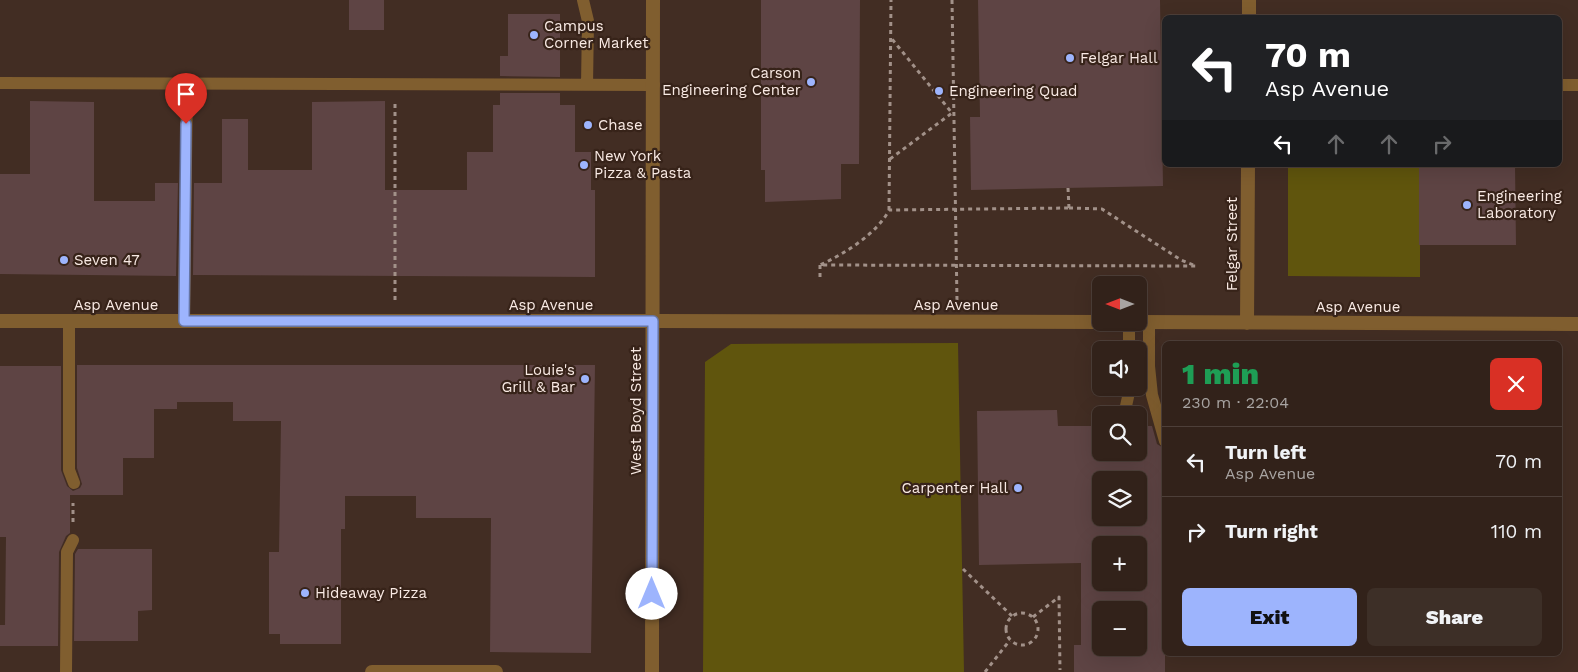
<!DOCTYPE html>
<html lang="en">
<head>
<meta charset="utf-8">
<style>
  body { margin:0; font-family:"Work Sans",sans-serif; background:#3d2f27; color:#f1f3f6; height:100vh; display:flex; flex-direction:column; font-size:19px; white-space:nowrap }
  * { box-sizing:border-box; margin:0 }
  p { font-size:16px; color:#a8a4a2 }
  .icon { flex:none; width:28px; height:28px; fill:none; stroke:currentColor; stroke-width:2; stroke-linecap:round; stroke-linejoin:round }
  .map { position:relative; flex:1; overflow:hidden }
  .sheet { position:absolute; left:1162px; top:341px; width:400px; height:315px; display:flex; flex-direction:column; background:#32221a; border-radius:8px; box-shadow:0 5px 20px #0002,0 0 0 1px #4d3f39 }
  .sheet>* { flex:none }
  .guide { position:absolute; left:1162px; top:15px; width:400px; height:152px; border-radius:8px; box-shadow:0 5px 20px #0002,0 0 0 1px #4d3f39; background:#202124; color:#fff; overflow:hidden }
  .needle { width:32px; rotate:270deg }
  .buttons { position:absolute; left:1092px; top:276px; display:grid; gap:10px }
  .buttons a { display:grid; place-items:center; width:55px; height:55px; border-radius:8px; background:#32221a; box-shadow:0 5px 20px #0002,0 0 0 1px #4d3f39; font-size:25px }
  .pin { position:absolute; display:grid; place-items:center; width:42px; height:42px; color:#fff; margin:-51px -21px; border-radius:50% 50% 50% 0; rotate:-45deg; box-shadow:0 0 5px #0007 }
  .pin .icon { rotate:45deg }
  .me { position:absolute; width:55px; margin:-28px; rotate:0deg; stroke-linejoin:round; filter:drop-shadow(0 0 4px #0008) }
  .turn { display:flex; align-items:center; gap:18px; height:105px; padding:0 20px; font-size:22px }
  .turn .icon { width:65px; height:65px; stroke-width:2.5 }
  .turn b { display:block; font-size:35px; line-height:42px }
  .lanes { display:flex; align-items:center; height:48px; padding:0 20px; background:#0003; justify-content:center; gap:25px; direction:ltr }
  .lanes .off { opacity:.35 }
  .round { display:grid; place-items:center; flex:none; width:52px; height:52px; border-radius:8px; background:#3d2f27 }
  .summary { display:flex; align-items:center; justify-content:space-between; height:85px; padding:0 20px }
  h1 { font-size:30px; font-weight:800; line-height:38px; color:#1e9e55 }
  .action { display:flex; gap:10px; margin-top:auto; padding:10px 20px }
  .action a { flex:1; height:58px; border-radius:8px; background:#9db4fd; color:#111; font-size:20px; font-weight:800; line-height:58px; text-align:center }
  .action a+a { background:#3d2f27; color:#f1f3f6 }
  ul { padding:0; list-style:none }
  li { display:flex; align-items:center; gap:15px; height:70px; padding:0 20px; border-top:1px solid #4d3f39 }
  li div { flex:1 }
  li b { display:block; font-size:19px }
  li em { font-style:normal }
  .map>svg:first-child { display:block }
  .green { fill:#60550d }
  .building { fill:#5e4444; fill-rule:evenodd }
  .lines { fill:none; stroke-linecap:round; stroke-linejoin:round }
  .path { stroke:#a29189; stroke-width:3; stroke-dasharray:4 4; stroke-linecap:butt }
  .service { stroke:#805e2f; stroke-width:12 }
  .minor { stroke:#805e2f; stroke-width:14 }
  .tertiary { stroke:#805e2f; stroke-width:14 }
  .route-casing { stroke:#6675a4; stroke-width:12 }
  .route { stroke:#9db4fd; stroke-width:9 }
  .poi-dot { fill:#9db4fd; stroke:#372319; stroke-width:2 }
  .labels { text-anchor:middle; stroke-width:4.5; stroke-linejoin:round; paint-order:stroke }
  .poi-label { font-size:15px; fill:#f9eae4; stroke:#372319; text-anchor:start }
  .street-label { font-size:15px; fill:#f9eae4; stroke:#372319 }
</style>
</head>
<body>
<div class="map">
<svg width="1578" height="672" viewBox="0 0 1578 672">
  <rect width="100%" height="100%" fill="#422d23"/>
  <path class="green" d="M1288,165H1420V277L1288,276Z
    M958,343L964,672H703L705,362L731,344Z"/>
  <path class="building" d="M349,0H384V30H349Z
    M761,0H860L859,164H841V199L765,202V170H761Z
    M978,0H1160L1163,186L971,190L970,117H980Z
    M508,14H560V77L500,76V56H508Z
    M500,93H560V105H575V152H591V190H595V277L193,275L194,183H222V119H248V170H312V102L385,101V190H467V152H493V105H500Z
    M30,101L94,102V201H155V183H178L176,276L0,274V174H30Z
    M1419,165H1515L1516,245H1419Z
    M77,365H595L591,653L490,652L491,518H416V496H345V529H341V644H280V634H269V552H279L281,421H233V402H177V409H154V458H123V495H70V533L66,536L59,552L58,646H0V625H5L6,537H0V366H61V470L67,486L73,491L80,488L82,484L77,468Z
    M1057,410L1058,426H1101V452H1139V426H1152L1157,444L1165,449V672H1074V645H1081V563L979,565L977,411ZM1101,480H1139V518H1101ZM1101,545H1139V582H1101ZM1101,610H1139V648H1101Z
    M78,549H152V610L138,611V641H74L75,554Z"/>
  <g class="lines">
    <path class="path" d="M952,0L957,301
      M890,159L952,113L892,39
      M1068,188L1069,208
      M1069,208L1102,209L1181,260L1196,266L820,265C844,254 877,234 889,210Z
      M889,210L891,0
      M820,265V280
      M395,300V104
      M917,491L961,490
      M73,522V503
      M963,569L1012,616
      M1006 629a16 16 0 1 1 32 0a16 16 0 1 1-32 0Z
      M1033,617L1059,597L1060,670
      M985,672L1010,640"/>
    <path class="service" d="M583,0L588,21L587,85
      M0,83L654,85
      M1560,85H1578
      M69,321V470L74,483
      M184,321L187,84
      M1129,322V350
      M1149,322V366L1152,395L1165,441
      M1124,415L1130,388
      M66,672L67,552L73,540"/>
    <path class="minor" d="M1249,18V0
      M653,321L1101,322
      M1139,322L1578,324
      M1247,323L1248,165
      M372,672H496"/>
    <path class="tertiary" d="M0,321H653
      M652,672L653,0"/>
  </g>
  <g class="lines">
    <g class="route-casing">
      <path id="route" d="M186,124L184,321H653L652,594"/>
    </g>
    <use href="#route" class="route"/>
  </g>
  <g class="poi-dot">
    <circle cx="534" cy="35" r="5"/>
    <circle cx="1070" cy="58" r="5"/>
    <circle cx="811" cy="82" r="5"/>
    <circle cx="939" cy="91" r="5"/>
    <circle cx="588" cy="125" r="5"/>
    <circle cx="584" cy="165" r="5"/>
    <circle cx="1467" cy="205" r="5"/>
    <circle cx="64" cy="260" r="5"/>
    <circle cx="585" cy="379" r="5"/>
    <circle cx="1018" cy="488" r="5"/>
    <circle cx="305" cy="593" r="5"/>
  </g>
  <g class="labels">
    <g class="poi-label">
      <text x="544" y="31">Campus<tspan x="544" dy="17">Corner Market</tspan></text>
      <text x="1080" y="63">Felgar Hall</text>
      <text x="801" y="78" text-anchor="end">Carson<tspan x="801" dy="17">Engineering Center</tspan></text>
      <text x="949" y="96">Engineering Quad</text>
      <text x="598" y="130">Chase</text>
      <text x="594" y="161">New York<tspan x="594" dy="17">Pizza &amp; Pasta</tspan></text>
      <text x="1477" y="201">Engineering<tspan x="1477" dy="17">Laboratory</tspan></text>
      <text x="74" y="265">Seven 47</text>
      <text x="575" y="375" text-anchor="end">Louie's<tspan x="575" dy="17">Grill &amp; Bar</tspan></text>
      <text x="1008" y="493" text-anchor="end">Carpenter Hall</text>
      <text x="315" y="598">Hideaway Pizza</text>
    </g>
    <g class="street-label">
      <text transform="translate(1232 244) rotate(-90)" y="5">Felgar Street</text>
      <text x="116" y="310">Asp Avenue</text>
      <text x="551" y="310">Asp Avenue</text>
      <text x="956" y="310">Asp Avenue</text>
      <text x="1358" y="312">Asp Avenue</text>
      <text transform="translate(636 411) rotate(-90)" y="5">West Boyd Street</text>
    </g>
  </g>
</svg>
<div class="buttons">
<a><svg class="needle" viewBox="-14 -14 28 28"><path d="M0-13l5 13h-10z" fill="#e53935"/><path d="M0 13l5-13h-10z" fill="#a8a4a2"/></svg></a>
<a><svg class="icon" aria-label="sound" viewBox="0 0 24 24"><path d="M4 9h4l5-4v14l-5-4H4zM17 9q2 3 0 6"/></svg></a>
<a><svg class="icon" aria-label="search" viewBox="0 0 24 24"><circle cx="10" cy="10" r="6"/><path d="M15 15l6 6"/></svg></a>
<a><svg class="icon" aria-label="layers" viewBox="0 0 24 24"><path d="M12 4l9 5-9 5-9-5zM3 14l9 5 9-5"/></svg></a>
<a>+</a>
<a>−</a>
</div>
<div class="pin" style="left:186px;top:124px;background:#d93025"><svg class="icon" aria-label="arrive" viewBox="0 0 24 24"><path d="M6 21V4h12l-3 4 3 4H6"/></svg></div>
<svg class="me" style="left:652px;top:594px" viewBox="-20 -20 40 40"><circle r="19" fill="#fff"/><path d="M0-13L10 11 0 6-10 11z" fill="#9db4fd"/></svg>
<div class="guide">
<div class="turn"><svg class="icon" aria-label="left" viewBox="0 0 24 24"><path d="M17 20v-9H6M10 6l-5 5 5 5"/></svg><div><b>70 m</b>Asp Avenue</div></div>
<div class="lanes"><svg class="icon" aria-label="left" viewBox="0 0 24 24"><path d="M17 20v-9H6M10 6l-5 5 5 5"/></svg><svg class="icon off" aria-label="ahead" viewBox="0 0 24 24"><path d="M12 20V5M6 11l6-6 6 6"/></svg><svg class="icon off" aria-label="ahead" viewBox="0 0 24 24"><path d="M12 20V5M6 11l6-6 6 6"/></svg><svg class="icon off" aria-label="right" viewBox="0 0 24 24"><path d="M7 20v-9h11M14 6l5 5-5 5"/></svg></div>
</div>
<section class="sheet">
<div class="summary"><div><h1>1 min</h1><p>230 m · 22:04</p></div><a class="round" style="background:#d93025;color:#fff"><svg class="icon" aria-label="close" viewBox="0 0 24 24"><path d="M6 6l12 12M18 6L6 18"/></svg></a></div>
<ul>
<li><svg class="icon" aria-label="left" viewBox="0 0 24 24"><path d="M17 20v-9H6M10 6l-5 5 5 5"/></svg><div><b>Turn left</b><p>Asp Avenue</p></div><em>70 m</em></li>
<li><svg class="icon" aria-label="right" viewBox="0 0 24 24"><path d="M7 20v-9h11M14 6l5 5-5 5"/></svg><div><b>Turn right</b></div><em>110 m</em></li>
</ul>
<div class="action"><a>Exit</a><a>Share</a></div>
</section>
</div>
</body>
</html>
